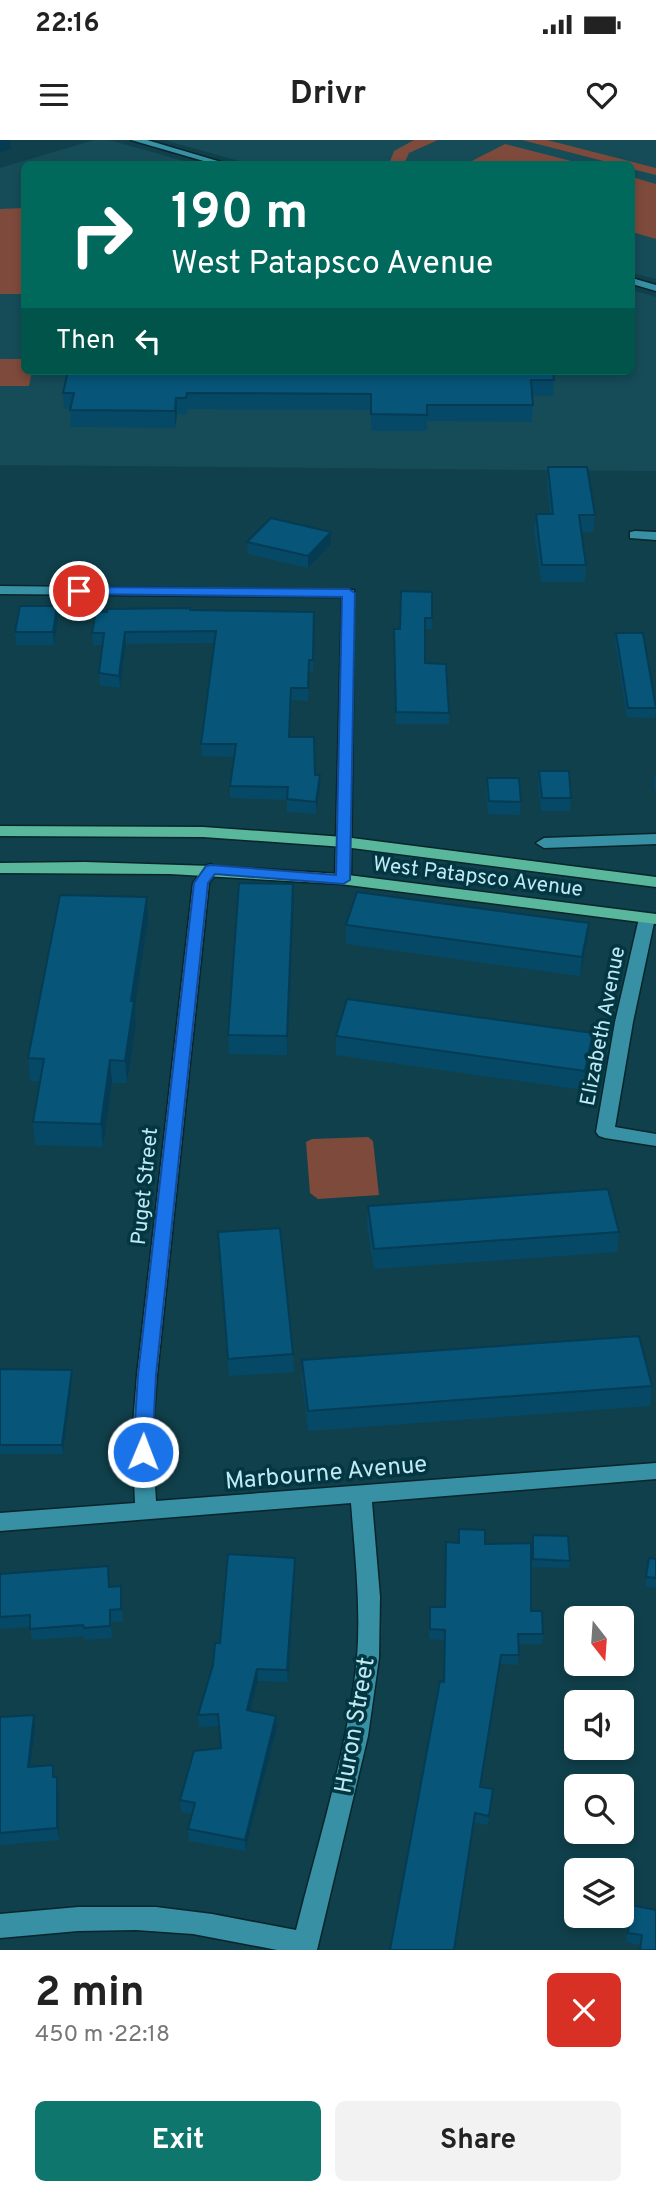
<!DOCTYPE html>
<html lang="en">
<head>
<meta charset="utf-8">
<style>
  body { margin:0; font-family:Overpass,sans-serif; background:#f2f2f2; color:#222; height:100vh; display:flex; flex-direction:column; font-size:26px; white-space:nowrap }
  * { box-sizing:border-box; margin:0 }
  p { font-size:23px; color:#767676 }
  .icon { flex:none; width:38px; height:38px; fill:none; stroke:currentColor; stroke-width:2; stroke-linecap:round; stroke-linejoin:round }
  .map { position:relative; height:1810px; overflow:hidden }
  .drawer { display:flex; flex-direction:column; background:#fff; flex:1 }
  .drawer>* { flex:none }
  .top-card { position:absolute; left:21px; top:21px; width:614px; height:214px; border-radius:10px; box-shadow:0 4px 10px #0003; background:#00695c; color:#fff; overflow:hidden }
  .needle { width:46px; rotate:163deg }
  .controls { position:absolute; left:564px; top:1466px; display:grid; gap:14px }
  .controls a { display:grid; place-items:center; width:70px; height:70px; border-radius:10px; background:#fff; box-shadow:0 4px 10px #0003; font-size:35px }
  .pin { position:absolute; display:grid; place-items:center; width:60px; height:60px; color:#fff; margin:-30px; border:4px solid #fff; border-radius:50%; box-shadow:0 2px 7px #0007 }
  .me { position:absolute; width:77px; margin:-38px; rotate:1deg; stroke-linejoin:round; filter:drop-shadow(0 0 5px #0008) }
  .turn { display:flex; align-items:center; gap:24px; height:147px; padding:0 35px; font-size:32px }
  .turn .icon { width:91px; height:91px; stroke-width:2.5 }
  .turn b { display:block; font-size:49px; line-height:60px }
  .then { display:flex; align-items:center; height:66px; padding:0 35px; background:#0003; gap:14px; font-size:26px }
  .round { display:grid; place-items:center; flex:none; width:74px; height:74px; border-radius:10px; background:#f2f2f2 }
  .summary { display:flex; align-items:center; justify-content:space-between; height:119px; padding:0 35px }
  h1 { font-size:42px; font-weight:700; line-height:52px }
  .primary-button { display:flex; gap:14px; margin-top:auto; padding:14px 35px }
  .primary-button a { flex:1; height:80px; border-radius:10px; background:#0f766e; color:#fff; font-size:28px; font-weight:700; line-height:80px; text-align:center }
  .primary-button a+a { background:#f2f2f2; color:#222 }
  .status { display:flex; justify-content:space-between; align-items:center; height:49px; padding:0 35px; background:#fff; direction:ltr }
  .status svg { height:19px; fill:currentColor }
  header { display:flex; justify-content:space-between; align-items:center; height:91px; padding:0 35px; background:#fff; font-size:32px; font-weight:700 }
  .map>svg:first-child { display:block }
  .built { fill:#164c58 }
  .green { fill:#7e4a3c }
  .lines { fill:none; stroke-linecap:round; stroke-linejoin:round }
  .street-casing { stroke:#09252b; stroke-width:3 }
  .secondary-casing { stroke:#09252b; stroke-width:3 }
  .primary-casing { stroke:#09252b; stroke-width:3 }
  .street { fill:#3790a4; fill-rule:evenodd }
  .secondary { fill:#3790a4; fill-rule:evenodd }
  .primary { fill:#59b79c; fill-rule:evenodd }
  .wall { fill:#064967 }
  .shaded-wall { fill:#053c54 }
  .building { fill:#075578; stroke:#053c54; stroke-width:2 }
  .route { fill:#1a73e8; stroke:#114b97; stroke-width:2 }
  .labels { text-anchor:middle; stroke-width:7; stroke-linejoin:round; paint-order:stroke }
  .street-label { font-size:21px; fill:#c1e9f4; stroke:#023640 }
  .near-street-label { font-size:24px; fill:#c1e9f4; stroke:#023640 }
</style>
</head>
<body>
<div class="status"><b>22:16</b><svg viewBox="0 0 49 12"><path d="M0 12V9h3v3zM5 12V6h3v6zM10 12V3h3v9zM15 12V0h3v12zM26 1h20v11H26zM47 4h2v5h-2z"/></svg></div>
<header><svg class="icon" aria-label="menu" viewBox="0 0 24 24"><path d="M4 6h16M4 12h16M4 18h16"/></svg>Drivr<svg class="icon" aria-label="heart" viewBox="0 0 24 24"><path d="M12 20l-8-8c-3-5 5-10 8-4 3-6 11-1 8 4z"/></svg></header>
<div class="map">
<svg width="656" height="1810" viewBox="0 0 656 1810">
  <rect width="100%" height="100%" fill="#10404b"/>
  <path class="built" d="M94,0H109L195,24H24V231H632V150L656,157V331L0,325V28Z
    M164,0H656V139L632,133V24H250Z"/>
  <path class="green" d="M414,0H438L409,13L404,24H389L394,11Z
    M522,0H547L656,28V35L632,29V24H615Z
    M505,4L583,24H466Z
    M632,37L656,44V99L632,92Z
    M24,68V154H0V69Z
    M0,219H24V231H32L29,246H0Z
    M368,997L373,1001L379,1055L318,1059L310,1053L306,1002L312,999Z"/>
  <g class="lines">
    <g class="street-casing">
      <path id="street" d="M635,391L656,392V400L630,398V392Z
        M0,446L354,450L351,739L349,742H337L335,739L342,457L0,454Z
        M656,694V704L544,708L536,703L544,698Z
        M211,724L219,729L209,743L157,1235L152,1298L156,1361L656,1323V1339L372,1362L380,1457L379,1518L368,1596L317,1810H277L193,1794L136,1790L78,1791L0,1798V1774L78,1767H156L212,1774L296,1790C318,1701 348,1610 357,1518C361,1467 355,1415 351,1363L0,1391V1373L135,1363L132,1298L137,1235L193,743L205,726Z
        M647,773L655,778L633,882L615,987L656,994V1006L605,998L599,996L596,992L615,882L639,778Z"/>
    </g>
    <g class="secondary-casing">
      <path id="secondary" d="M131,0H147L228,24H214Z
        M632,138L656,145V151L632,144Z"/>
    </g>
    <g class="primary-casing">
      <path id="primary" d="M0,686L203,687L344,697L656,737V747L344,707L203,697L0,696Z
        M85,722L212,726L340,734L656,774V784L340,744L170,734L0,733V723Z"/>
    </g>
    <use href="#street" class="street"/>
    <use href="#secondary" class="secondary"/>
    <use href="#primary" class="primary"/>
  </g>
  <path class="wall" d="M68,231L554,240L553,256H532L533,265L532,282L427,281V291H371V270L187,269L186,275L177,274L175,288L71,287L70,269H64L63,253Z
    M548,327L595,375L593,392H582L586,425L585,442H541L534,391L536,374H550L547,344Z
    M331,392V404L308,428L248,414L247,402Z
    M432,452V489H425V523L449,573V584H396L394,489H400Z
    M190,470L314,472L313,532H309L308,561L292,560L290,597L315,635H320V647L316,674L287,672V660L230,658V646L234,617L202,616L201,604L215,503L126,504L120,548L100,545L99,533L103,505H93L92,493Z
    M58,479L54,505H16L15,492Z
    M616,493L656,568L655,578L627,577L615,502Z
    M539,631L571,658L570,671H541L538,644Z
    M656,631V654L654,644Z
    M487,638L521,662L520,675L488,674L486,651Z
    M147,757L148,779L135,868L136,884L127,943H112L103,1007L35,1005L33,982L40,941H30L28,918Z
    M294,762L287,915L229,914L228,895Z
    M589,783L587,802L580,836L346,804V785Z
    M593,893L591,912L583,950L336,915V896Z
    M368,1066L619,1092L617,1112L374,1129L367,1085Z
    M218,1092L293,1214L294,1232L229,1236Z
    M302,1220L652,1246L650,1266L308,1291L302,1240Z
    M0,1229L72,1239L63,1314H0Z
    M459,1389L485,1404L531,1471L543,1494L542,1504H518V1525L500,1524L481,1647L493,1649L488,1685L475,1683L444,1542V1500L429,1499L430,1467H445L458,1403Z
    M533,1395L570,1421L569,1428L532,1427Z
    M649,1418L656,1419V1448L645,1447Z
    M295,1430L288,1542L258,1541L250,1571L276,1576L277,1588L245,1711L189,1701L188,1689L192,1674L181,1672L180,1660L221,1608L219,1586L199,1587L198,1575L220,1503Z
    M0,1434L110,1447L121,1446L123,1481L111,1482L112,1498L85,1500L84,1496L32,1500L30,1487L0,1489Z
    M34,1575L35,1587L31,1627L53,1625L54,1637H57L58,1649L59,1700L0,1705V1577Z
    M629,1775L656,1810H639L640,1805L626,1802Z"/>
  <path class="shaded-wall" d="M0,0H10L11,9L0,12Z
    M176,258L177,274L175,288V271Z
    M331,392V404L308,428V416Z
    M57,466L58,479L54,505L53,492Z
    M125,492L126,504L120,548L119,536Z
    M320,635V647L316,674V662Z
    M293,744L294,762L287,915V896Z
    M147,757L148,779L135,868L136,884L127,943L125,921L131,861Z
    M589,783L587,802L580,836L582,817Z
    M593,893L591,912L583,950L585,931Z
    M110,920L112,943L103,1007L101,984Z
    M72,1230V1239L63,1314L62,1305Z
    M295,1418V1430L288,1542L287,1530Z
    M501,1515L500,1524L479,1656L480,1647Z
    M257,1529L258,1541L247,1582V1570Z
    M34,1575L35,1587L29,1639L28,1627Z
    M276,1576L277,1588L245,1711V1700Z
    M57,1637L58,1649L59,1700L57,1688Z"/>
  <path class="building" d="M68,231H553L554,240H531L533,265H427V275L371,274V254L187,253L186,258H176L175,271L70,270L74,253H63Z
    M548,327H587L595,375H579L586,425H542L536,374H553Z
    M271,378L331,392L308,416L247,402Z
    M401,451L432,452V478H425V523L446,524L449,573L396,572L394,489H400Z
    M20,466H57L53,492H15Z
    M190,468V470L314,472L313,520H309L308,548H291L289,597H314L315,635H320L316,662L287,659L288,647L230,646L236,604H201L216,491L125,492L119,536L99,533L104,493H92L96,472H107V469Z
    M616,493H643L656,568H628Z
    M539,631H569L571,658H542Z
    M487,638H519L521,662L489,661Z
    M239,743L293,744L287,896L228,895Z
    M357,752L589,783L582,817L346,785Z
    M60,755L147,757L131,861H134L125,921L110,920L101,984L33,982L44,919L28,918Z
    M347,859L593,893L585,931L336,896Z
    M608,1049L619,1092L374,1109L368,1066Z
    M280,1088L293,1214L228,1219L218,1092Z
    M639,1196L652,1246L308,1271L302,1220Z
    M0,1229L72,1230L62,1305H0Z
    M459,1389L485,1390V1404L531,1403V1471H542L543,1494H518L519,1515H501L480,1647L493,1649L489,1676L475,1673L454,1810H390L440,1541L444,1542L445,1490L430,1489V1467H445L446,1402L459,1403Z
    M533,1395L568,1396L570,1421L533,1419Z
    M228,1414L295,1418L287,1530L257,1529L247,1570L276,1576L245,1700L188,1689L195,1663L180,1660L194,1611L221,1608L218,1574L198,1575L213,1525L215,1503H220Z
    M649,1418L656,1419V1438L646,1437Z
    M108,1426L109,1447L121,1446V1469L110,1470V1486L84,1488L83,1485L30,1489V1475L0,1477V1434Z
    M34,1575L28,1627L53,1625V1637H57V1688L0,1693V1577Z
    M631,1765L656,1770V1810H640L642,1795L628,1793Z"/>
  <path class="route" d="M79,447L349,449L355,453L350,740L343,744L215,734L208,743L156,1235L152,1312L149,1318L143,1320L136,1318L133,1312L138,1235L194,743L206,726L211,725L336,735L342,457L75,454L73,451Z"/>
  <g class="labels">
    <g class="street-label">
      <text transform="translate(478 736) rotate(7)" y="7">West Patapsco Avenue</text>
      <text transform="translate(602 886) rotate(-79)" y="7">Elizabeth Avenue</text>
      <text transform="translate(144 1046) rotate(-84)" y="7">Puget Street</text>
    </g>
    <g class="near-street-label">
      <text transform="translate(326 1332) rotate(-5)" y="8">Marbourne Avenue</text>
      <text transform="translate(354 1585) rotate(-80)" y="8">Huron Street</text>
    </g>
  </g>
</svg>
<div class="controls">
<a><svg class="needle" viewBox="-14 -14 28 28"><path d="M0-13l5 13h-10z" fill="#e53935"/><path d="M0 13l5-13h-10z" fill="#767676"/></svg></a>
<a><svg class="icon" aria-label="sound" viewBox="0 0 24 24"><path d="M4 9h4l5-4v14l-5-4H4zM17 9q2 3 0 6"/></svg></a>
<a><svg class="icon" aria-label="search" viewBox="0 0 24 24"><circle cx="10" cy="10" r="6"/><path d="M15 15l6 6"/></svg></a>
<a><svg class="icon" aria-label="layers" viewBox="0 0 24 24"><path d="M12 4l9 5-9 5-9-5zM3 14l9 5 9-5"/></svg></a>
</div>
<div class="pin" style="left:79px;top:451px;background:#d93025"><svg class="icon" aria-label="arrive" viewBox="0 0 24 24"><path d="M6 21V4h12l-3 4 3 4H6"/></svg></div>
<svg class="me" style="left:143px;top:1312px" viewBox="-20 -20 40 40"><circle r="17" fill="#1a73e8" stroke="#fff" stroke-width="3"/><path d="M0-11L8 9 0 5-8 9z" fill="#fff"/></svg>
<div class="top-card">
<div class="turn"><svg class="icon" aria-label="right" viewBox="0 0 24 24"><path d="M7 20v-9h11M14 6l5 5-5 5"/></svg><div><b>190 m</b>West Patapsco Avenue</div></div>
<div class="then">Then<svg class="icon" aria-label="left" viewBox="0 0 24 24"><path d="M17 20v-9H6M10 6l-5 5 5 5"/></svg></div>
</div>
</div>
<section class="drawer">
<div class="summary"><div><h1>2 min</h1><p>450 m · 22:18</p></div><a class="round" style="background:#d93025;color:#fff"><svg class="icon" aria-label="close" viewBox="0 0 24 24"><path d="M6 6l12 12M18 6L6 18"/></svg></a></div>
<div class="primary-button"><a>Exit</a><a>Share</a></div>
</section>
</body>
</html>
